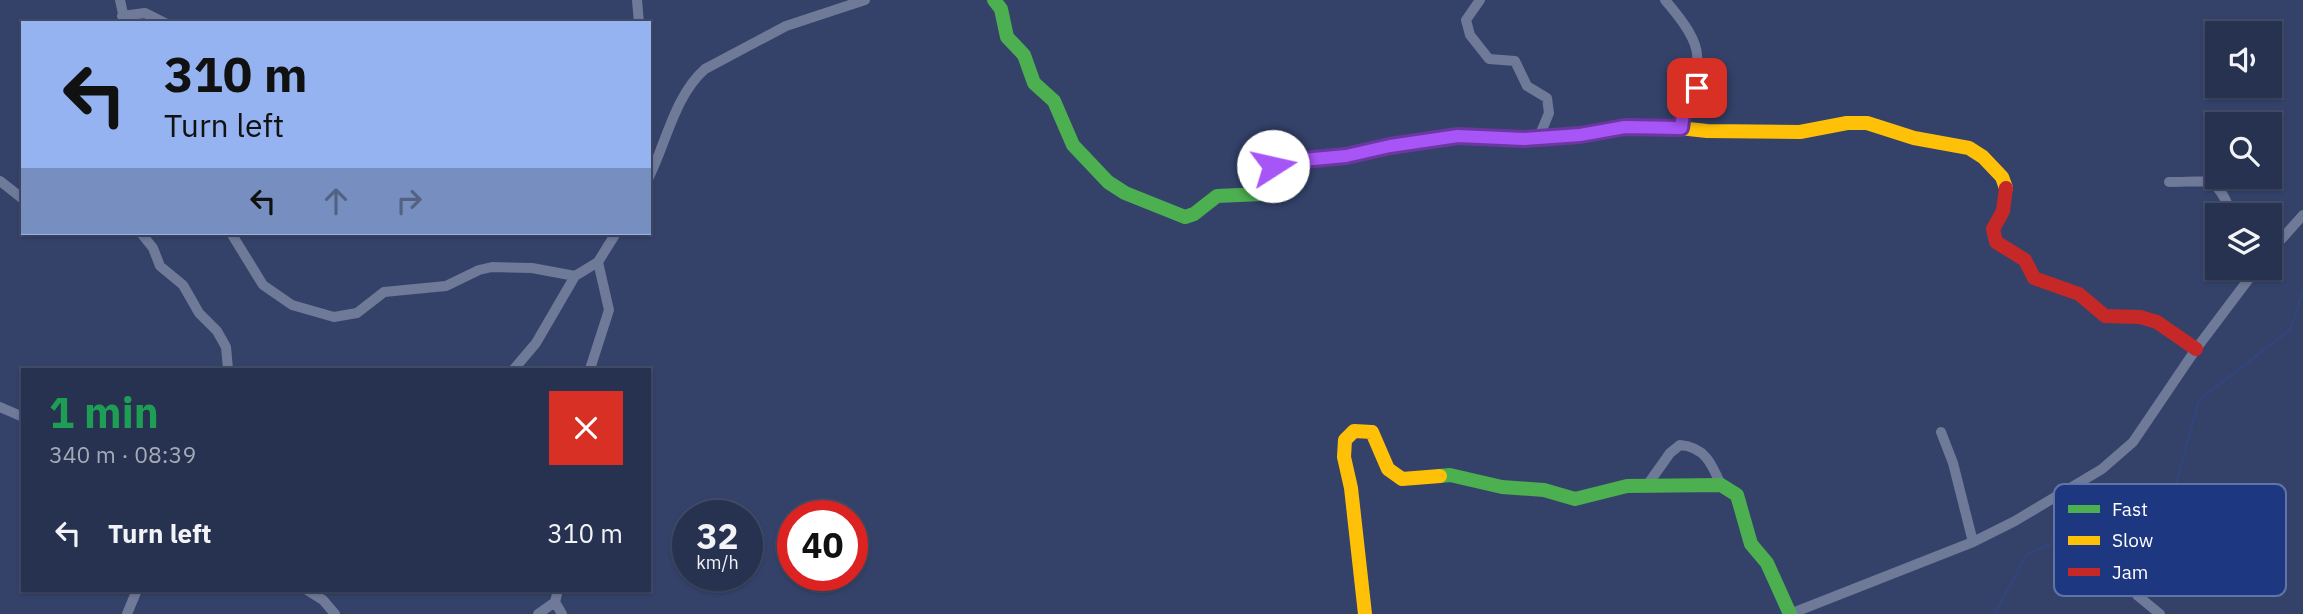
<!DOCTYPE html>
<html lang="en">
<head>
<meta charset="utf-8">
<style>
  body { margin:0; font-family:"IBM Plex Sans",sans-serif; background:#2f3a57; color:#f1f3f6; height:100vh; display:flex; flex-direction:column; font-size:26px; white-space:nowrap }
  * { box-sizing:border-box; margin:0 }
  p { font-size:23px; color:#a4aab7 }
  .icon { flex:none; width:38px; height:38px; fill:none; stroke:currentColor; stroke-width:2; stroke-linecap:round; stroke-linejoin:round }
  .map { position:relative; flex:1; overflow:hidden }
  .sheet { position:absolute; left:21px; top:368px; width:630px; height:224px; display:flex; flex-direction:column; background:#273250; border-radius:0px; box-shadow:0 2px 5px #0004,0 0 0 2px #434d67 }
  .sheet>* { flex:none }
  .guide { position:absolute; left:21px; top:21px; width:630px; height:214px; border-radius:0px; box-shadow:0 2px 5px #0004,0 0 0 2px #434d67; background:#95b2f1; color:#111; overflow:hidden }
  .tools { position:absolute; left:2205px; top:21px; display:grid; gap:14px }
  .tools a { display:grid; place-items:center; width:77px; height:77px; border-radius:0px; background:#273250; box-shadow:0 2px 5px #0004,0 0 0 2px #434d67; font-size:35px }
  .speed { position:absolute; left:672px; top:500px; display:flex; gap:14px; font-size:35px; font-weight:700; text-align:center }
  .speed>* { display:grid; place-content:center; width:91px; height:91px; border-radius:50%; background:#273250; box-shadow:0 2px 5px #0004,0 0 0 2px #434d67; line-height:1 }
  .speed small { font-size:18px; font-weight:400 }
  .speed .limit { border:10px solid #d22; background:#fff; color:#111 }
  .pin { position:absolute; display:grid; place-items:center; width:60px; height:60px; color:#fff; margin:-30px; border-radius:14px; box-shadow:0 4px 10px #0006 }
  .me { position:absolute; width:77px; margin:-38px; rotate:80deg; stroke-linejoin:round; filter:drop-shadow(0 0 5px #0008) }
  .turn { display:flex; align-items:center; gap:24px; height:147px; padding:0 28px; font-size:32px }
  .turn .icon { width:91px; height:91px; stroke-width:2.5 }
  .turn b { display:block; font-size:49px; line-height:60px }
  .lanes { display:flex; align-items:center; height:66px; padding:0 28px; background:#0003; justify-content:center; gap:35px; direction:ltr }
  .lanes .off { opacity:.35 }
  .round { display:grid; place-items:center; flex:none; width:74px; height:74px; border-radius:0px; background:#2f3a57 }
  .summary { display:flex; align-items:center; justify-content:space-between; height:119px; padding:0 28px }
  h1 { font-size:42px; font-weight:700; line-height:52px; color:#1e9e55 }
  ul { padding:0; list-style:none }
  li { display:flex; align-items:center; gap:21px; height:91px; padding:0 28px }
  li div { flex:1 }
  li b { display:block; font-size:26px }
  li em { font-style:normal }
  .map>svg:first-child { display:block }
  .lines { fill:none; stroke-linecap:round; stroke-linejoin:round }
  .stream { stroke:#32457a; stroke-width:2.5 }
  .street { stroke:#6f7998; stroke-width:10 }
  .fast { stroke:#4caf50; stroke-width:14 }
  .slow { stroke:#ffc107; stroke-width:14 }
  .jam { stroke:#c62828; stroke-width:14 }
  .route-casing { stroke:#6d37a1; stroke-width:18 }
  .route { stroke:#a855f7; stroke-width:12 }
  .key { fill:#1d3781; stroke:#6173a7; stroke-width:2 }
  .key-label { font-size:19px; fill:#fff }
</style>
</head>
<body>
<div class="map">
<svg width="2303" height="614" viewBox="0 0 2303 614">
  <rect width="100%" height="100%" fill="#34426a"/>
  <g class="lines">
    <path class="stream" d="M2093,520L2115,502L2176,484L2199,400L2291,329L2303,291
      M1995,614L2026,555L2070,536"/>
    <path class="street" d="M120,0L125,23
      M637,0L639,23
      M1480,0L1466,20L1470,35L1489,59L1515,61L1527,86L1547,98L1549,113L1539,137
      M1665,0C1677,14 1703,44 1696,64C1695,68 1692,71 1690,74L1698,92L1684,107L1681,128
      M122,16L145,13L165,23
      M649,177C666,143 675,95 705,69L786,26L865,0
      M0,181L23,199
      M2169,182C2211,182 2216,174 2232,215
      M141,233L153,248L160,266L183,285L199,313L217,331L226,347L228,369
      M231,233L263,285L292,305L334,317L357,313L384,292L446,286L479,270L492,267L532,268L575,276
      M2270,252L2303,215
      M514,369L536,343L575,276L598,262L616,233
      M590,369L609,310L598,262
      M0,407L23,417
      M1941,432L1953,463L1973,542
      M1648,484L1670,453L1680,445C1705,447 1712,464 1721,485
      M2056,496C2076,534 2075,517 2108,529L2121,575L2138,596L2160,614
      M307,590L323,600L335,614
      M558,590L555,602L562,614
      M127,614L137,590
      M538,614L555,602
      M1790,614L1973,542L2015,521L2102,469L2133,442L2196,349L2257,268"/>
    <path class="fast" d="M994,0L1001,9L1007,37L1024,55L1034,83L1054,101L1073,145L1108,182L1125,193L1185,217L1194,214L1217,196L1262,194L1266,187L1267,171L1273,166L1462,136
      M1440,476L1450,475L1502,487L1544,490L1575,499L1627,486L1721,485L1737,495L1751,544L1767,563L1790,614"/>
    <path class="slow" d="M1462,136L1524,139L1574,136L1625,126H1661L1707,131L1800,132L1847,123H1867L1914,138L1969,148L1983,157L2002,177L2006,188
      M1365,614L1351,488L1344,457L1345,440L1354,431L1372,432L1388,469L1402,479L1440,476"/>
    <path class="jam" d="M2006,188L2003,211L1993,229L1996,242L2025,260L2034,278L2079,294L2105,316L2140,317L2157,322L2196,349"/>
  </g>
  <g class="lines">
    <g class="route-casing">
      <path id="route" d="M1273,166L1292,161L1346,156L1390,146L1458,136L1524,139L1580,135L1625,127L1681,128L1684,107L1697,95V88"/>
    </g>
    <use href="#route" class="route"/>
  </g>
  <rect x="2054" y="484" width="232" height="112" rx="10" class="key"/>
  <rect x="2068" y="505" width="32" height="8" fill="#4caf50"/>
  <rect x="2068" y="536" width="32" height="9" fill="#ffc107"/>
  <rect x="2068" y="568" width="32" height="8" fill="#c62828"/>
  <g class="key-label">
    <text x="2112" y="516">Fast</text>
    <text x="2112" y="547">Slow</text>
    <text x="2112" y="579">Jam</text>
  </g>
</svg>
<div class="tools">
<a><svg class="icon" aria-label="sound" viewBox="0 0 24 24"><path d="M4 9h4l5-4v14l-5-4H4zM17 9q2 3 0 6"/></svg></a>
<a><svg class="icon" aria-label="search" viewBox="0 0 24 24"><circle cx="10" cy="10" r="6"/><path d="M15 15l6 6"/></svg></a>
<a><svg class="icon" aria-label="layers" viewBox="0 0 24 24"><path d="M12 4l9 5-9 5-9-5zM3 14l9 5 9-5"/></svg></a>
</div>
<div class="speed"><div>32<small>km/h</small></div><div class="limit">40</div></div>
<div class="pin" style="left:1697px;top:88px;background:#d93025"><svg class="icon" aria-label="arrive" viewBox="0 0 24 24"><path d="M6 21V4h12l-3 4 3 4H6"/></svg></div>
<svg class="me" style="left:1273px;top:166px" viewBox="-20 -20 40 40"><circle r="19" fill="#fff"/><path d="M0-13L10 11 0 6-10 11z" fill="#a855f7"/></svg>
<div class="guide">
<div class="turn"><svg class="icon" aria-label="left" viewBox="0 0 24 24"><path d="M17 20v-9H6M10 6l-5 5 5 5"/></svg><div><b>310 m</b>Turn left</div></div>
<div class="lanes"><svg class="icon" aria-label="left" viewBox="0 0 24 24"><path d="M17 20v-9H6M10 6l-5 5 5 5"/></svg><svg class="icon off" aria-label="ahead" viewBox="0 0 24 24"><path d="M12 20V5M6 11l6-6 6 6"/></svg><svg class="icon off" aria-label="right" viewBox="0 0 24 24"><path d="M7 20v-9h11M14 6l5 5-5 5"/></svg></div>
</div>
<section class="sheet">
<div class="summary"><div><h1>1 min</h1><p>340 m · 08:39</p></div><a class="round" style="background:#d93025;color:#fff"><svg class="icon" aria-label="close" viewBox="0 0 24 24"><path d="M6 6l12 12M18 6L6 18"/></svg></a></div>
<ul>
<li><svg class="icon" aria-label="left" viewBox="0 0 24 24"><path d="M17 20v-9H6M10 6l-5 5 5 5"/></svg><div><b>Turn left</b></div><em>310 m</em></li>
</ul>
</section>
</div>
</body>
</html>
